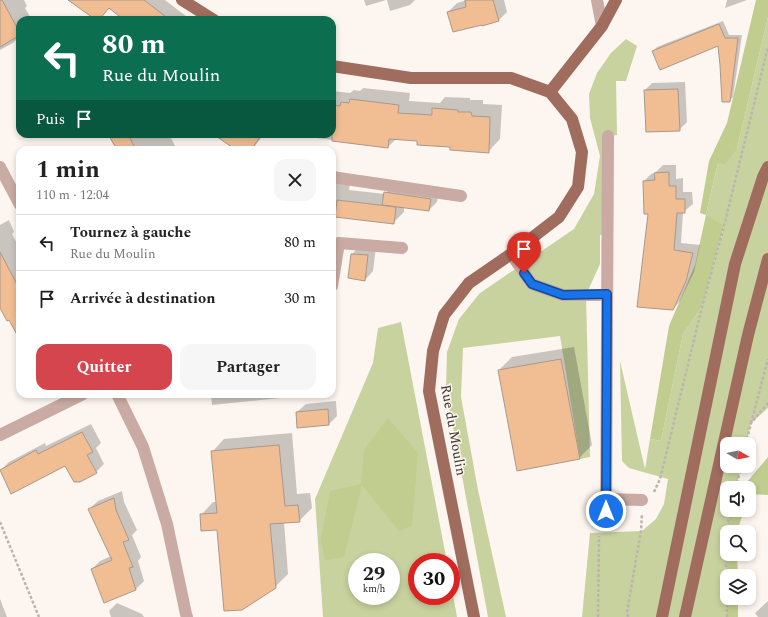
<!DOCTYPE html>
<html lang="fr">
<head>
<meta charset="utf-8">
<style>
  body { margin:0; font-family:Spectral,serif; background:#f6f6f6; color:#222; height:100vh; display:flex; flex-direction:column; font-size:15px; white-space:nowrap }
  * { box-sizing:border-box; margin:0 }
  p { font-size:13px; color:#767676 }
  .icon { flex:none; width:22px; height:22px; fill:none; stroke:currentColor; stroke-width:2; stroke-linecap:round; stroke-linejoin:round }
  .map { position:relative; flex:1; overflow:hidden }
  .panel { position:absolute; left:16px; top:146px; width:320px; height:252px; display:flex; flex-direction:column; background:#fff; border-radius:12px; box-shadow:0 2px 6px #0003 }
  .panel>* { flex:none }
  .guide { position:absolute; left:16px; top:16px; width:320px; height:122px; border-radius:12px; box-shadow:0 2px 6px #0003; background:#0b6e4f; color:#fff; overflow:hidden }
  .needle { width:26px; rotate:99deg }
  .fabs { position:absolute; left:720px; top:437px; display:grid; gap:8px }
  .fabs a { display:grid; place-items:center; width:36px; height:36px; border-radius:8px; background:#fff; box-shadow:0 2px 6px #0003; font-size:20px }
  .speed { position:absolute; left:348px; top:553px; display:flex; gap:8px; font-size:20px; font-weight:700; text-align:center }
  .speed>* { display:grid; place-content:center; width:52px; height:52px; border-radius:50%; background:#fff; box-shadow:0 2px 6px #0003; line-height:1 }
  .speed small { font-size:10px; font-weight:400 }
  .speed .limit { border:6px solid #d22; background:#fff; color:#111 }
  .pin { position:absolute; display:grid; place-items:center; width:34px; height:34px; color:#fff; margin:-41px -17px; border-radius:50% 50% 50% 0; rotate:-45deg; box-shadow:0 0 4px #0007 }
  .pin .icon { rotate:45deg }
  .me { position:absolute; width:44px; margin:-22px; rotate:0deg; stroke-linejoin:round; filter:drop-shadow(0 0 3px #0008) }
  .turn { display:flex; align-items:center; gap:14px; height:84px; padding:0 20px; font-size:18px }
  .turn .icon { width:52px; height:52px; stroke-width:2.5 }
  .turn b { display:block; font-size:28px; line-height:34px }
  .then { display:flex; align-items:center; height:38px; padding:0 20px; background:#0003; gap:8px; font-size:15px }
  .round { display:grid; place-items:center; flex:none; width:42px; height:42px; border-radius:12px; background:#f6f6f6 }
  .head { display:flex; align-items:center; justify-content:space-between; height:68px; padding:0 20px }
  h1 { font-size:24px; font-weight:700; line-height:30px }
  .action { display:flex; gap:8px; margin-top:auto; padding:8px 20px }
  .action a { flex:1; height:46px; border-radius:12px; background:#d5454e; color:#fff; font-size:16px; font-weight:700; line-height:46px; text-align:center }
  .action a+a { background:#f6f6f6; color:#222 }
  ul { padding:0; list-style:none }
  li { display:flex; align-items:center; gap:12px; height:56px; padding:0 20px; border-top:1px solid #e0e0e0 }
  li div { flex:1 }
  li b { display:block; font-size:15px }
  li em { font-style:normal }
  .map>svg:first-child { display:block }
  .green { fill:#c8d29f; fill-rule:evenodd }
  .forest { fill:#c1cc8f }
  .shadow { fill:#0003 }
  .building { fill:#f1be94; stroke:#a9988b }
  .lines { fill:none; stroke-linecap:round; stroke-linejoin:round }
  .path { stroke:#bcb5af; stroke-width:2.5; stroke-dasharray:3 2; stroke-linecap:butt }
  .minor { stroke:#c9aba3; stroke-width:12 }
  .major { stroke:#9f6c5d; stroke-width:12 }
  .route-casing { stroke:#114b97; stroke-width:10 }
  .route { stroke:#1a73e8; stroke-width:7 }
  .labels { text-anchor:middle; stroke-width:3; stroke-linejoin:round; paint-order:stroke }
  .street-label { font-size:14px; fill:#38312c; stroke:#fdf5ef }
</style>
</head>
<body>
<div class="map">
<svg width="768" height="617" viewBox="0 0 768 617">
  <rect width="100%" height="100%" fill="#fdf5ef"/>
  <path class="green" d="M768,17V408L751,423L746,444H727V466H741L736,488H727V510H731L725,534L727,617H582L590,533L642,531L656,519L664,504L668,479L629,468L622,461L620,361L645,469L650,439L661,441L683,334L702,307L724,227L706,214L718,163L737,149Z
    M626,39L637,46L626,81H616L617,135L608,136L607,234L600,235V264L586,295L590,457L580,459L560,336L463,348L461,397L478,490L506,617H488L446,389L447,352L459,319L480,293L574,229L594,194L600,156L590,118L589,94L597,73L611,53Z
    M401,322L447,562H417V596H451V584L457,617H323L315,499L373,363L378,328ZM357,562H391V596H357Z"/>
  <path class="forest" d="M756,0H768V17L737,149L725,164L718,163L706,214L724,226L702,307L683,334L661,441L650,439L669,326L695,265L706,215L700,213L709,161L727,123Z
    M388,418L418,453L412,526L399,531L362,485L344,557L325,560L321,539L330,491L361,484L364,450Z
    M768,457V495L749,494V488H742Z
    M731,510H744L737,532H727V554H737L738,576H727V598H738V617H727L725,534Z"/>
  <path class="shadow" d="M0,0H24L27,6L25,8L32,20H20V36L13,43L0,50Z
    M87,0H165L191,20H126L109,7L97,20Z
    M364,0H386L366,6Z
    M387,0H415L410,5L390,11Z
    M467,0H504L507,12L499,20L482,24L448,12L457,3Z
    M727,0H747L725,8Z
    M723,21L729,35H742L733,97L729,101L719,45L653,51L657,47Z
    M685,82L687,122L679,130L645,90L652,83Z
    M363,88L410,93L409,101L440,103L445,97L470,98V100H483V104L502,105L500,139L488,152L418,140L396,139L388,147L317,138V134H332V93L333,91L350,93L354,90L360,91Z
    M110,134H169L177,150H118Z
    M215,134H264L252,150H239Z
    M663,165H676V179L683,178V192H692L693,204L683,212L681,243L700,245L694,272L680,301L673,309L649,213L644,181L651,174L655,173Z
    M332,171H336L341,174L351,176L349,190L385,194L393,184L439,191L437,202L429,210L404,207V212L393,223L332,215Z
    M9,220L14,232L12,234L20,249V262L19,263L20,266V331L0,306V225Z
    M360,246L376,247L373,271L365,280L349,278L352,254Z
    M574,347L592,445L579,458L499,370L512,357Z
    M211,394H293L290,397L212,405Z
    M336,401L337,416L329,424L297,412L306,404Z
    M91,424L101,443L96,448L104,464L96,472L66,464L1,470L9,462L45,443L46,446Z
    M292,433L297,494L310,493L312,508L299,521L284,522L288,574L275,587L218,528L201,515L213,502H217L212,452L224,439Z
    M122,491L124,502L137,530L132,535L141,557L138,561L144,581L136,589L105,602L92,569L100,561L111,556L89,509L98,501Z
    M0,599L7,617H0Z
    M768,601V617H758L755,613Z
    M117,603L142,614L144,617H111L109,611Z"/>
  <path class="building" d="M0,0H2L20,33V35L0,47Z
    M68,0H144L170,20H124L109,8L99,20H96Z
    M465,0H493L499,21L482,26V25L453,32L447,12L466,7Z
    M719,24L725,38H738L730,102H722L720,65L718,46L660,70L652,51Z
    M678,89L680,131L646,132L644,90Z
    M350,99L399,105L398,113L432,115V108L458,110V112H471L472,116L490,117L489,153L450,150V147L417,145V141L389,139L388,148L332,141V105L340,106L341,102L349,103Z
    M108,134H128L136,150H117Z
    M213,134H262L251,150H236Z
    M669,172V186H676V199H685V213H677L674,250L693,253L686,281L673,310L637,307L648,214H644L643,181L655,180L654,173Z
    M384,192L431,199L429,211L382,205Z
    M337,200L396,207L394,224L335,217Z
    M0,252L20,290V340L9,320L7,321L0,308Z
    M351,254L368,255L365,281L348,278Z
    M561,359L580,459L517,471L498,370Z
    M328,409L329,425L297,428L296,412Z
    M82,432L93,452L87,455L97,473L80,482H74L65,466L11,494L0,470L36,450L38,454Z
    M279,445L285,506L298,505L300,522L270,524L276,588L242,610L224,611L217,530L201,531L200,514L217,513L211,451Z
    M114,498L116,510L129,540L123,542L133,567L129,568L136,590L104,603L91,569L112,560L88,509Z"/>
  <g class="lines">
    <path class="path" d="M751,423L768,359
      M746,444L751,423L768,403
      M736,488L741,466
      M654,492L660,479L702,307L724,226L768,47
      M0,522L39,617
      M598,617L599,536
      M628,617L627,612L641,531L642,514
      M727,617L725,534L731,510"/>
    <path class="minor" d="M597,0L602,26
      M0,167L20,205
      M332,177L461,196
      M511,254L532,284L563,295H607
      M332,286L339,243L402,248
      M117,394L143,447L167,524L186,614L187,617
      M0,435L83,394
      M606,499L642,500
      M606,523L608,136"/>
    <path class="major" d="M182,0L214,20
      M332,66L411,78H511L550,92
      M550,92L602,26L616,0
      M474,617L429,391L433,351L444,315L469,283L511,254L559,217L578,187L582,152L572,119L550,92
      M662,617L735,264L763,177L768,167
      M685,617L748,335L768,259"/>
  </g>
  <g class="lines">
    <g class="route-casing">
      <path id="route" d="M524,273L532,284L563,295L607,294L606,511"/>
    </g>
    <use href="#route" class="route"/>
  </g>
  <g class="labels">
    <g class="street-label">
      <text transform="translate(454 430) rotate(80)" y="5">Rue du Moulin</text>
    </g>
  </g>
</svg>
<div class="fabs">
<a><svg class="needle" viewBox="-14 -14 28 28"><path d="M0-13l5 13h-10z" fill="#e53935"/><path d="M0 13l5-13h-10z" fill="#767676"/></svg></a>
<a><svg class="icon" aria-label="sound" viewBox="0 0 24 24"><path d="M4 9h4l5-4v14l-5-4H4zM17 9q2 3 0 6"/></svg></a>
<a><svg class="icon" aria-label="search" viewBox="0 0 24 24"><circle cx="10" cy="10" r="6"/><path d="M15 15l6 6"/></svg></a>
<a><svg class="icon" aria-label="layers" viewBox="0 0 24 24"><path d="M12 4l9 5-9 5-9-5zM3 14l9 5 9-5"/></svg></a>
</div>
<div class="speed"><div>29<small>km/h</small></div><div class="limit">30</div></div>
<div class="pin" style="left:524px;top:273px;background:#d93025"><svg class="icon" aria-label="arrive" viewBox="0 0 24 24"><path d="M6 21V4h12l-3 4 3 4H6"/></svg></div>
<svg class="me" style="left:606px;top:511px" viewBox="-20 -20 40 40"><circle r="17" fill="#1a73e8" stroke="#fff" stroke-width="3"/><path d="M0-11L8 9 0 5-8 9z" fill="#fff"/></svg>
<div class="guide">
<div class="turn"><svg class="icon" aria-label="left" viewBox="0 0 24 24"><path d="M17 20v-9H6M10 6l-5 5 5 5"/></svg><div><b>80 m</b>Rue du Moulin</div></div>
<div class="then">Puis<svg class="icon" aria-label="arrive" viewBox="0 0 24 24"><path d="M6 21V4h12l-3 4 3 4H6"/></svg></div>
</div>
<section class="panel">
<div class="head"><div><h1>1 min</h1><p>110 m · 12:04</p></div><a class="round"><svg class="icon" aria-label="close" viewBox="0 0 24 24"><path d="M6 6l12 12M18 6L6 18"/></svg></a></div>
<ul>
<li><svg class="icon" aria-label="left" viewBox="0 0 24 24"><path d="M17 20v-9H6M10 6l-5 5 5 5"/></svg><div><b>Tournez à gauche</b><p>Rue du Moulin</p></div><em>80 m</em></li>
<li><svg class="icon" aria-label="arrive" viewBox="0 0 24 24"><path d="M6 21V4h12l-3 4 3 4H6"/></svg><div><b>Arrivée à destination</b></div><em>30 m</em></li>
</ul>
<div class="action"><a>Quitter</a><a>Partager</a></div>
</section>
</div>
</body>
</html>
